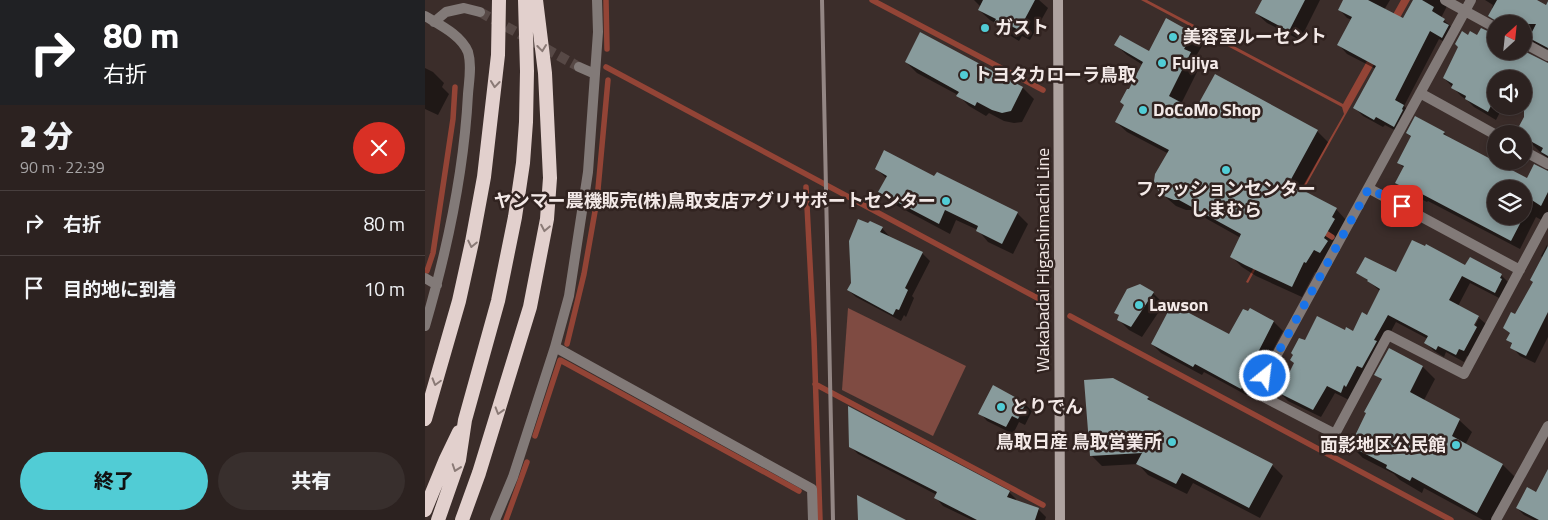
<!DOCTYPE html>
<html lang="ja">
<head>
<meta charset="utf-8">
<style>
  body { margin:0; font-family:"Titillium Web","Noto Sans JP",sans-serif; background:#382f2d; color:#f1f3f6; height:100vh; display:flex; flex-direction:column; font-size:19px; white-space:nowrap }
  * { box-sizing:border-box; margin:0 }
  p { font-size:16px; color:#a6a4a5 }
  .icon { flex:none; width:28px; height:28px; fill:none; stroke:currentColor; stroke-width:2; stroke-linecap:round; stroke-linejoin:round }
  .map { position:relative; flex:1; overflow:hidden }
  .side { display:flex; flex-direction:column; background:#2c2220; width:425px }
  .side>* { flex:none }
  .banner { background:#202124; color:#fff; overflow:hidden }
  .needle { width:32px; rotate:27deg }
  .fabs { position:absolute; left:1062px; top:15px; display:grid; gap:10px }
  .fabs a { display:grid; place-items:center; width:45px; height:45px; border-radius:50%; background:#2c2220; box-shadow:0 2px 8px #0003,0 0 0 1px #483f3e; font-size:25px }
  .pin { position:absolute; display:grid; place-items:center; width:42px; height:42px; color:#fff; margin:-21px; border-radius:10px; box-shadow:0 2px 8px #0006 }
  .me { position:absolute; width:55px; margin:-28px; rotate:29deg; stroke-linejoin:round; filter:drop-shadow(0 0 4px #0008) }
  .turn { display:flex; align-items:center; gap:18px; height:105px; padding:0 20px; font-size:22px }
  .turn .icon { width:65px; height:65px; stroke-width:2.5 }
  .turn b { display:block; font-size:35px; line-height:42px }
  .round { display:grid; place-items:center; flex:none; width:52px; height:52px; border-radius:26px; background:#382f2d }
  .overview { display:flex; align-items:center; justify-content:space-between; height:85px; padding:0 20px }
  h1 { font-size:30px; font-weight:800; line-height:38px }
  .button { display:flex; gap:10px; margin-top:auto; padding:10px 20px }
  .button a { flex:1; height:58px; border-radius:30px; background:#51ccd5; color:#111; font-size:20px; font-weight:800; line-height:58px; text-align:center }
  .button a+a { background:#382f2d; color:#f1f3f6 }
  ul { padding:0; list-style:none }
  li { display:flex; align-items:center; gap:15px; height:65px; padding:0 20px; border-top:1px solid #483f3e }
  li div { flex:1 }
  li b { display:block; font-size:19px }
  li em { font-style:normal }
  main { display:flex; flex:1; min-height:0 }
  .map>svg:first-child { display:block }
  .green { fill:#7f4b42 }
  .water { fill:#934436 }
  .shadow { fill:#0007; fill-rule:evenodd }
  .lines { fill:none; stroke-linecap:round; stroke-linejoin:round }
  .stream { stroke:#934436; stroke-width:5.5 }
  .building { fill:#889b9c }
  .minor-tunnel { stroke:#574946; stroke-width:10; stroke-dasharray:10 5; stroke-linecap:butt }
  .minor { stroke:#827a78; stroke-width:10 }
  .secondary { stroke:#afa3a0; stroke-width:10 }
  .trunk { stroke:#e2d0cd; stroke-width:14 }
  .rail { stroke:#938684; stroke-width:4 }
  .oneway { stroke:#8a7a76 }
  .route { stroke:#1a73e8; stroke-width:9; stroke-dasharray:0 16.2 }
  .poi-dot { fill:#51ccd5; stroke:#312320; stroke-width:2 }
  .labels { text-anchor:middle; stroke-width:5; stroke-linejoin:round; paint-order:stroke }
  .poi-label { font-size:18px; font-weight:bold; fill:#f3e9e7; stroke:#312320; text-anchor:start }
  .street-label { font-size:18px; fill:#f3e9e7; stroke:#312320 }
</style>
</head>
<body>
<main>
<section class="side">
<div class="banner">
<div class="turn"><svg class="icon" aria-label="right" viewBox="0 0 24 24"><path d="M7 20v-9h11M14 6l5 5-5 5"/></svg><div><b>80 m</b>右折</div></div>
</div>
<div class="overview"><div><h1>2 分</h1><p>90 m · 22:39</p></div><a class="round" style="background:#d93025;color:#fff"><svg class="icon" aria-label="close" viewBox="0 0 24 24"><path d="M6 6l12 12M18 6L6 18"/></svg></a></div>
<ul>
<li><svg class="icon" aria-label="right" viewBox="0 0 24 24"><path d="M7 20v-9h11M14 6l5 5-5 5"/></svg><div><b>右折</b></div><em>80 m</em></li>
<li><svg class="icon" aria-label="arrive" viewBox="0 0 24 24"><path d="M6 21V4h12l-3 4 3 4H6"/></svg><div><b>目的地に到着</b></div><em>10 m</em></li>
</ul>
<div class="button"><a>終了</a><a>共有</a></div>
</section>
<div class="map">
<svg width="1123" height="520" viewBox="0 0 1123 520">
  <rect width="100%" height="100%" fill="#3b2d2a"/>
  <path class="green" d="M423,308L541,366L508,436L417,390Z"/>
  <path class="water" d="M716,0H722L918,104L976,0H985L865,214L858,219L823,283L821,282L856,218L863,212L919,114L917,107Z"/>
  <path class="shadow" d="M549,0H614L623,8L605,40L597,36L594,41L581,33L572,24L565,20L554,10L556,7Z
    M838,0H895L875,40L842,23L831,13Z
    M920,0H965L959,10L978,20L990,0H1025L1016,18L1028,28L1026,45L1014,39L979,106L987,114L977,134L960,125L958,127L938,116L930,108L951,69L922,54L914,45L927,20L922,18L914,9Z
    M1060,0H1109L1120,6L1123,1V48L1122,50L1103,45L1100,52L1115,65L1123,69V158L1117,154L1099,136V134L1093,130L1107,103L1099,98V79H1071V106H1078L1071,120L1049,107L1042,100L1036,96L1019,78L1043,36H1071V51H1099V24H1073L1065,16L1068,9L1067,8L1068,5Z
    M496,34L598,88L609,99L597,122L589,123L579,121L564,113L561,116L544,106L533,95L492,73L481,62Z
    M767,34L778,44L770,58L776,64L756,104L771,112L892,131L903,142L876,191L911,209L921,220L892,273L890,272L877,297L831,276L817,267L806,256L816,238L766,210H761L751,206L744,200L733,189L744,154L702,132L691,122L700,105L704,91L718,65L702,55L691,45L725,52Z
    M0,68L8,72L19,83L17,87L24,94L13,115L0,109Z
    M982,133H1019L1026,140L1103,180L1121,172L1123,174V216L1120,222L1111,217L1095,249L1003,201L1002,202L980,191L972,182L979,168L973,162L986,137ZM1071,189H1099V216H1071Z
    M451,168L510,178L592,213L603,224L588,254L563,242L553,230L531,220L525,234L465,202L454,192L462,179Z
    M457,228L464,236L463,237L497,253L505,261L487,296L489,298L481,317L479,315L476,321L431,297L423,290Z
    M1122,245L1123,337L1110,363L1095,356L1087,347L1088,345L1083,340L1086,334L1079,328L1091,316L1109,283L1118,258L1116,256Z
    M1041,266L1076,275L1084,283L1078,300L1045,283L1033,306L1053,317L1061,324L1047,358L1042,356L1039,362L1021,352L1019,357L1009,351L1001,343L1003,339L971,322L957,348L924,400L910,393L896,417L863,401L855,393L880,342L921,331L928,332L942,317L955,291L933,272L971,274ZM1051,318H1054L1047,331L1045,330Z
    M728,293L739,304L717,337L704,330L693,319L695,316L691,312Z
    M825,310L849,322L858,331L831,382L833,383L825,397L779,372L777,375L736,353L727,344L804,336Z
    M964,349L998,367L1010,379L999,400L1034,420L1047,432L1040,445L1078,465L1090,477L1067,520H1058L999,488L997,493L975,480L969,474L938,458L926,446L958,381L951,375Z
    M723,398L731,405L847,465L858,476L835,518L768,483L762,494L723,475L713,464L677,466L666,455Z
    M600,404L607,411L600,425L594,422L588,434L562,421L555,413Z
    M425,446L584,492L591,499L590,501L613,509L621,517L620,520H547L518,506L511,498L512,495L433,454Z
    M1123,472V520H1109L1099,515L1092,508L1112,493Z"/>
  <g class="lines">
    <path class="stream" d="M181,0L182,49
      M447,0L618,90
      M181,67L618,301
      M381,187L389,339L395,520
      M896,230L907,237
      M2,271L8,253L28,119L30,87
      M645,316L1026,520
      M142,344L159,274L172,200L183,80
      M390,384L618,505
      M110,436L135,360L374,491
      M81,520L102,462"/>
  </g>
  <path class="building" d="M558,0H610L594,30L586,26L583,31L569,23L571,19L553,10Z
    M837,0H880L864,31L830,13Z
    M918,0H943L978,18L988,0H997L1009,7L1007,11L1020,19L1018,22L1024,25L1017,38L1005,31L970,100L979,105L977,109L978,110L969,127L951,117L949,120L928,108L951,66L912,45L927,17L913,10Z
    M1072,0H1112L1121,5L1123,1V48L1104,38L1111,24H1076L1063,16Z
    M741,18L768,33L759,49L766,52L744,96L770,110L790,74L893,130L864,183L912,208L907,217L910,219L899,238L903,241L895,253L889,250L881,263L879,262L867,287L820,265L805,257L816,234L754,200H749L739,196L732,189L729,181L730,174L744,150L690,122L699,105L695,102L702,89H704L718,62L689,45L695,35L724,51Z
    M1056,28L1071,35V51H1099L1123,63V156L1116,152L1118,148L1100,138L1102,135L1092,130L1099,117V79H1071V95L1063,112L1040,99L1041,96L1026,88L1028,84L1018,78L1033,47L1030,44L1037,31L1043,35L1045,31L1052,35Z
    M495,32L598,87L586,111L577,113L567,110L552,102L550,106L531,96L534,92L480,62Z
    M990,116L1020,132L1018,134L1102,178L1109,164L1123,171V192L1116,206L1099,195V189H1071V216H1099L1086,241L995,193L994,195L970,183L979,166L972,163L986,136L981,133Z
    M459,150L509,176L512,172L593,212L577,244L551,231L553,226L520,210L514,224L453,192L462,176L450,169Z
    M433,219L443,223L445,221L458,227L455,232L498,252L480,288L483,290L474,310L471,309L468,315L422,290L426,283L424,241Z
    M987,240L1000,246L1001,244L1040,265L1045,257L1077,274L1075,278L1077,279L1070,293L1037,276L1024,300L1054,316L1049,325L1052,327L1039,351L1034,349L1031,355L1013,346L1011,350L999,343L1003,336L963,315L949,340L952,341L937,368L932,366L921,387L919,385L916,393L902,386L888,410L854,393L869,363L865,360L868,355L866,353L874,338L880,340L892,316L920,330L921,327L928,331L937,312L942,315L955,289L942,281L943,280L931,273L940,257L971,272Z
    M1123,246V312L1101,356L1085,348L1087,343L1081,340L1085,333L1078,328L1086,312L1090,314L1108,282L1105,280Z
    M715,284L729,292L706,327L692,320L694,315L689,313L702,289Z
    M747,304L804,334L818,309L823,311L825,308L849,321L823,372L825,373L816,389L770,364L768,367L726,344Z
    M964,348L998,366L985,392L1035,419L1027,436L1078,464L1052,513L987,477L985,481L961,468L962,465L925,446L941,413L939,412L957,379L949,375Z
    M688,378L724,397L722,399L848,464L824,508L757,473L751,484L711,464L717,453L665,456L659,380Z
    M568,385L601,403L593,419L587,416L581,427L553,414Z
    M423,406L585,491L582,497L614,508L610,520H552L509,498L512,492L424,447Z
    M1123,469V520H1114L1091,508L1102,487L1111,492Z
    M432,495L481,520H433Z"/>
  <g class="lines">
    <path class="minor-tunnel" d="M55,12L154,67"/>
    <path class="minor" d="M1020,0L1071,28
      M1046,0L831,393L910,434L963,335L1039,374L1123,217
      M0,16C15,25 36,35 43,52C47,65 44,81 43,94C39,172 22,251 0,326
      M9,22L21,12L39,8L55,12
      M1099,43L1123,56
      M154,67L170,74
      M995,93L1071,135
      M1099,151L1123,164
      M943,188L1095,270
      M0,278L12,285
      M130,347L387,489L388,520
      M70,520L88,477L130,347L144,296L163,172L173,32L172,0
      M1071,520L1123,426"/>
    <path class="secondary" d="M633,0L635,520"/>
    <path class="trunk" d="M0,419L34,301L47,242L59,177L73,55L74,0
      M0,510L21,459L34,432
      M13,520L34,460L40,420L73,301L90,217L98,163L101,122L102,71L100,0
      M37,520L54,473L105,307L122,219L125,178L120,73L111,0"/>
    <path class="rail" d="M397,0L408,520"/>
  </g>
  <defs><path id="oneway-chevron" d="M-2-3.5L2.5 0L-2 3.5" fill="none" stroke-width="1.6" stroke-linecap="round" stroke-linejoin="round" transform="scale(1.25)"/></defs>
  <g class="oneway">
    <use href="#oneway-chevron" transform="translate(117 48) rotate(83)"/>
    <use href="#oneway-chevron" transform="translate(70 84) rotate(96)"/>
    <use href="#oneway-chevron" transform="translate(120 228) rotate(101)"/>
    <use href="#oneway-chevron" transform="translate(47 244) rotate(102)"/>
    <use href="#oneway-chevron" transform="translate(11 382) rotate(106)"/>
    <use href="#oneway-chevron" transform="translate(74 411) rotate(107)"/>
    <use href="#oneway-chevron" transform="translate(31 468) rotate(109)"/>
  </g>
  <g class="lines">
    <path class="route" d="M840,376L944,188L977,206"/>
  </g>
  <g class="poi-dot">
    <circle cx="560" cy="28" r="5"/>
    <circle cx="748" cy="37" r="5"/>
    <circle cx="737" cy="63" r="5"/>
    <circle cx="539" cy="75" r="5"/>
    <circle cx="718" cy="110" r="5"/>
    <circle cx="801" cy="170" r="5"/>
    <circle cx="521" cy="201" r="5"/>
    <circle cx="714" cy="305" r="5"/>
    <circle cx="576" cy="407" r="5"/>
    <circle cx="747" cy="442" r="5"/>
    <circle cx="1031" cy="445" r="5"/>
  </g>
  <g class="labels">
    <g class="poi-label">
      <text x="570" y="34">ガスト</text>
      <text x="758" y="43">美容室ルーセント</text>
      <text x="747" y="69">Fujiya</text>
      <text x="549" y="81">トヨタカローラ鳥取</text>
      <text x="728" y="116">DoCoMo Shop</text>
      <text x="801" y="195" text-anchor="middle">ファッションセンター<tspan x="801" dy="21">しまむら</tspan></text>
      <text x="511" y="207" text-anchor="end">ヤンマー農機販売(株)鳥取支店アグリサポートセンター</text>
      <text x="724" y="311">Lawson</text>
      <text x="586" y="413">とりでん</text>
      <text x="737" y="448" text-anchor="end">鳥取日産 鳥取営業所</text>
      <text x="1021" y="451" text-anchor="end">面影地区公民館</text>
    </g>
    <g class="street-label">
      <text transform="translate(618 260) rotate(-90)" y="6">Wakabadai Higashimachi Line</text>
    </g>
  </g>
</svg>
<div class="fabs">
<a><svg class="needle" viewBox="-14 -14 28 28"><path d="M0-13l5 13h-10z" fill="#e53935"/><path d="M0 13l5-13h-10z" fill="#a6a4a5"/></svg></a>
<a><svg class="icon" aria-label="sound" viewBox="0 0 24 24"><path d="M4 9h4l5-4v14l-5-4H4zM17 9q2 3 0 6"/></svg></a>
<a><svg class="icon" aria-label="search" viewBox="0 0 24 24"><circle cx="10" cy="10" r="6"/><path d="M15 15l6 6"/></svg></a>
<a><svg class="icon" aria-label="layers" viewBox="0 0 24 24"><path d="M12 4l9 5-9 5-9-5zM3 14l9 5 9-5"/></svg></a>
</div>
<div class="pin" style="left:977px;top:206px;background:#d93025"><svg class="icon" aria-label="arrive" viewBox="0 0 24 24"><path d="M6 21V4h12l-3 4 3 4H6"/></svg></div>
<svg class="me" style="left:840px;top:376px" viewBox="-20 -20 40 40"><circle r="17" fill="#1a73e8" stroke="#fff" stroke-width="3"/><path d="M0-11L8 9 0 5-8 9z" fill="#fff"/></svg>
</div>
</main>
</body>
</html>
